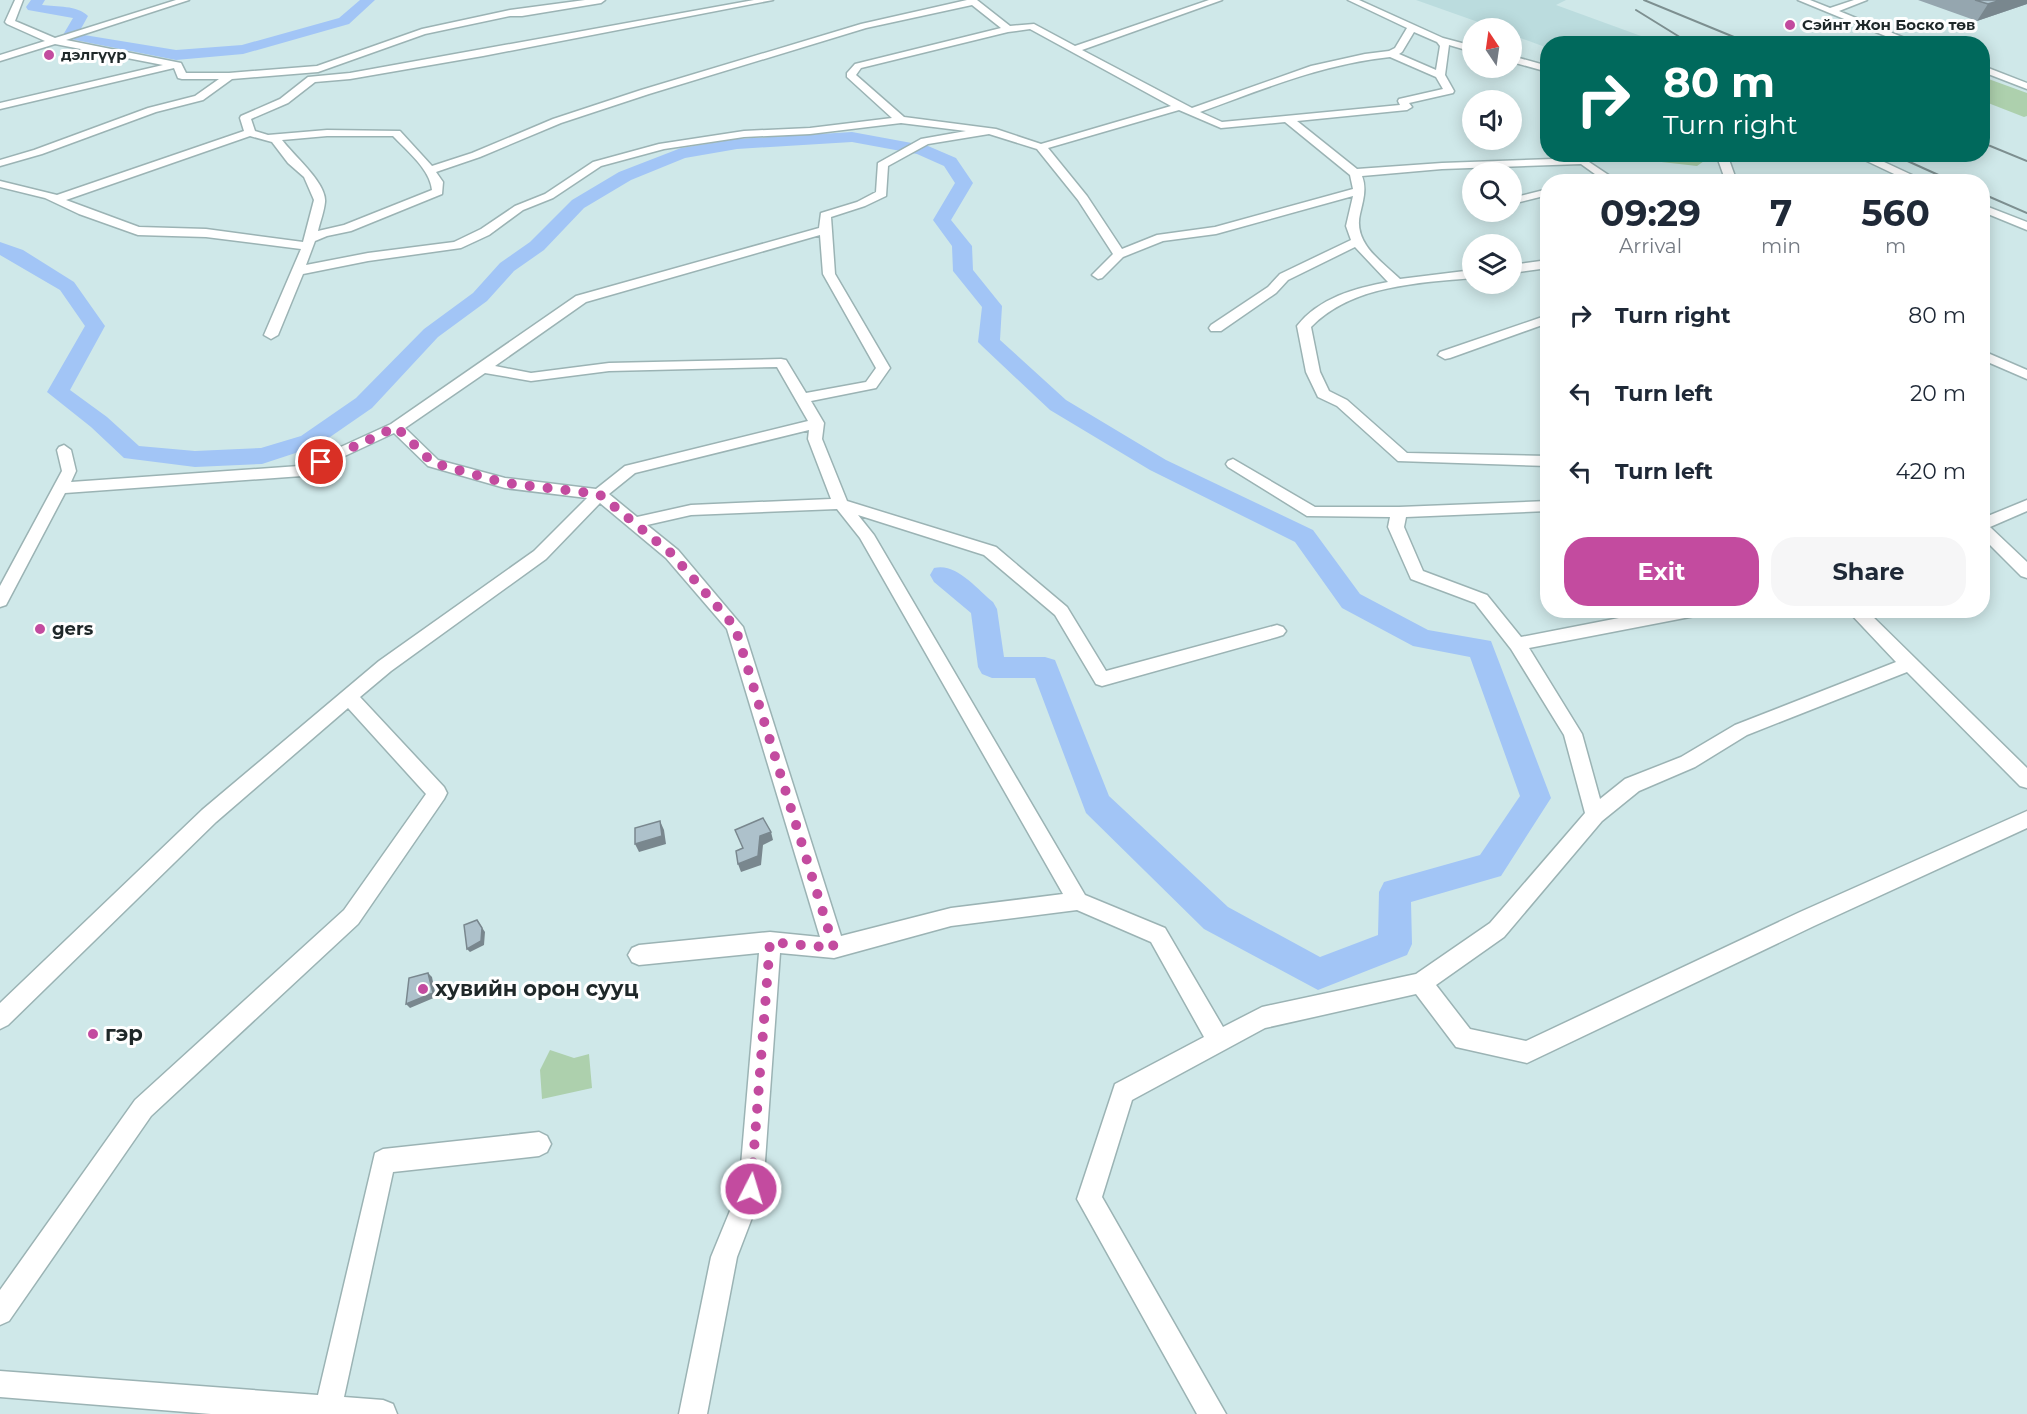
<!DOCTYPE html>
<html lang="en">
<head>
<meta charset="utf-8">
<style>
  body { margin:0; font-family:Montserrat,sans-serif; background:#f6f6f7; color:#1f2937; height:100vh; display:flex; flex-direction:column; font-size:22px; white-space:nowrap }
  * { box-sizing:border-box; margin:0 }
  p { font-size:20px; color:#747a83 }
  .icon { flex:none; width:33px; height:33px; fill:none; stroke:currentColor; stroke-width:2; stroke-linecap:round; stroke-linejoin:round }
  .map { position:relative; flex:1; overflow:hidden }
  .sheet { position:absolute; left:1540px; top:174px; width:450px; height:444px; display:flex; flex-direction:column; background:#fff; border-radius:24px; box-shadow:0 3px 15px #0003 }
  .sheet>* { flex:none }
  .hud { position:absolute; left:1540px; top:36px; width:450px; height:126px; border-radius:24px; box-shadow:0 3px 15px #0003; background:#00695c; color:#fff; overflow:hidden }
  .needle { width:39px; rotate:347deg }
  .buttons { position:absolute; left:1462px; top:18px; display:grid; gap:12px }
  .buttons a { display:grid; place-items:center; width:60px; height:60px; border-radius:50%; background:#fff; box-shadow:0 3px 15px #0003; font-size:30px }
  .pin { position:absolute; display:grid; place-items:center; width:51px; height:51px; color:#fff; margin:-26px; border:3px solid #fff; border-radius:50%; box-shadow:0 2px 6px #0007 }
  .me { position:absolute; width:66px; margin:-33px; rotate:5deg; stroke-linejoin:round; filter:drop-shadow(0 0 4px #0008) }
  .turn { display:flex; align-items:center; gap:21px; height:126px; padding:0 24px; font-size:27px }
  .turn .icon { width:78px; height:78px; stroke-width:2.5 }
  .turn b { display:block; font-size:42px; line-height:51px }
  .eta { display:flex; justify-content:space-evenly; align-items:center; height:102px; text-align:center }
  .eta b { font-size:36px; font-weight:700; line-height:42px }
  .primary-button { display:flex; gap:12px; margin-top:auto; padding:12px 24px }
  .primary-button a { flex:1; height:69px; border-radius:24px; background:#c34b9f; color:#fff; font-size:24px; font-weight:700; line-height:69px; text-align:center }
  .primary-button a+a { background:#f6f6f7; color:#1f2937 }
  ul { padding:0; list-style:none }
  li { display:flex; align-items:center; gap:18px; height:78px; padding:0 24px }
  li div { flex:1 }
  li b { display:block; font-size:22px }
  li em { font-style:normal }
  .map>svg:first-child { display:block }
  .built { fill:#bbdcde }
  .green { fill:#add0ad }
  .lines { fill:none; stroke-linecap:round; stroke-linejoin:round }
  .river { fill:#a2c5f6; fill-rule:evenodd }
  .minor-casing { stroke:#9bb3b4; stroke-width:3 }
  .minor { fill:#fff; fill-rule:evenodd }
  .rail { stroke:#7d8f90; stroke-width:2 }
  .wall { fill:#95a6af }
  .shaded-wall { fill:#79878e }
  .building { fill:#adc1cb; stroke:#79878e; stroke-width:1.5 }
  .route { stroke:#c34b9f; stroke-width:10; stroke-dasharray:0 18 }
  .poi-dot { fill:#c34b9f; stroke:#fff; stroke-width:2 }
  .labels { text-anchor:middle; stroke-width:6; stroke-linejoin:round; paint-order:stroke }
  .far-poi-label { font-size:15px; font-weight:bold; fill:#1f2829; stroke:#fff; text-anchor:start }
  .poi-label { font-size:18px; font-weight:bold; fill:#1f2829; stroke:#fff; text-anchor:start }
  .near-poi-label { font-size:21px; font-weight:bold; fill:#1f2829; stroke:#fff; text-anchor:start }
</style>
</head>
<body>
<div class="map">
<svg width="2027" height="1414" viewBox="0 0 2027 1414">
  <rect width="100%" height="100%" fill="#cfe8e9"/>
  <path class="built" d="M1416,0H1566L1556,5L1641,36L1653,43L1548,44V48L1512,35V28H1495Z"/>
  <path class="green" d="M1983,77L2027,93V116L2024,117L1983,101Z
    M1704,154L1707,159L1697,166L1635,159L1626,162L1600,155Z
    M550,1050L574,1058L589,1054L592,1088L542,1099L540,1070Z"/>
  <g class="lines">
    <path class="river" d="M31,0H45L42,5C57,7 77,5 88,16L78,34L176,50L242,45L339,18L360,0H375L349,24L243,54L176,60L65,38L63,35L73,18L28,10L26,7Z
      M852,132L928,146L956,158L973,183L951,220L972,246L973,270L1002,306L1000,340L1066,400L1166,460L1313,530L1360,594L1428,630L1491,641L1551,798L1501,876L1411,902L1412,944L1407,955L1318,990L1204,929L1086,813L1035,678H992L982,674L978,667L971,613L934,582L930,575L934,568C956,562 977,589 993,602L997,609L1004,657H1045L1055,660L1109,796L1228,907L1320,957L1378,935L1379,892L1384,882L1480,855L1520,796L1470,657L1413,646L1342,608L1295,542L1150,470L1050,410L982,346L978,342L982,307L953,271L952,246L933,220L955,183L944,166L917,154L852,142L737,149L685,158L631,180L584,208L544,250L514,271L487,301L438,337L372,408L317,446L262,464L195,467L124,458L91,427L47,392L85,326L60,290L0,255V242L23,250L74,282L105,326L70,390L107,417L139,446L195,451L261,448L301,436L356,398L424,329L473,293L500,263L530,242L572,200L619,172L681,148L737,139Z"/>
    <g class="minor-casing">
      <path id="minor" d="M15,0H23L15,21L55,38L176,0H189L66,40L181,63L186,73H229L317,66L422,29L510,10L585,0H605L601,3L522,16H510L425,34L318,72L232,79L203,100L156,112L42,154L0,166V160L34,150L148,108L195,96L219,79H182L178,78L174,68L0,109V103L163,65L55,44L0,61V55L45,41L7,24L5,22Z
        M754,0H773L483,56L350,79L315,82L288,103L251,119L255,131L268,135L327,130L400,131L432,166L472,153L553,119L641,90L861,24L967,0H977L1010,26L1034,24L1075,46L1209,0H1222L1082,50L1192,108L1311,66L1365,54L1389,51L1395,48L1407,28L1348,0H1359L1443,38L1473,46V52L1449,45L1445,75L1454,91L1453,93L1409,103L1412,107L1407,110L1297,121L1357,169L1442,163L1583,158L1619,182H1606L1581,164L1442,169L1362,176C1367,189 1363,201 1360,214C1353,243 1381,261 1400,279L1473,270V278C1418,283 1352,285 1311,327L1320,372L1329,391L1347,400L1407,453L1548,456V466L1398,461L1337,406L1318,397L1306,372L1297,326C1319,298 1355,288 1388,282L1355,247L1288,280L1276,293L1221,331H1211L1209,328L1211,325L1268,287L1280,274L1351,240L1346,226L1353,196L1216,234L1163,241L1123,257L1102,278L1098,279L1092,275L1113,254L1078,200L1037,149L989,134L928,144L888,166L886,196L865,206L831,217L835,274L890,368L876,388L811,401L824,423L822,439L847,501L996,547L1067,607L1106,671L1277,625L1283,627L1286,631L1283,635L1277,637L1102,686L1096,684L1055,615L984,555L858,515L874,535L1085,895L1165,928L1223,1027L1262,1007L1416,974L1490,923L1585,813L1564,735L1511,649L1475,603L1411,579L1388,527L1390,517L1307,516L1228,467L1226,464L1228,461L1233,459L1315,507H1399L1548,501V511L1406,517L1404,527L1423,571L1487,595L1521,637L1660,610H1703L1701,614L1695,616L1529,648L1582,734L1600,799L1625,779L1681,757L1735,725L1896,662L1847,610H1866L2027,768V788L2020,786L1907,672L1747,735L1695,767L1639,791L1602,821L1504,937L1436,985L1470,1029L1526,1041L1800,912L2027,811V828L1814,926L1527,1063L1456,1047L1416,994L1265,1028L1132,1100L1102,1197L1226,1414H1197L1077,1199L1115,1084L1204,1037L1151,942L1077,910L951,926L834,958L780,953L763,1189L737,1257L707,1414H679L711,1257L739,1189L759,953L639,965L632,962L628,955L632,948L639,945L770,932L820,937L727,629L666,558L600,503L546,559L391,671L360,697L444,787L447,793L444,799L358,924L151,1116L9,1321L0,1325V1290L135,1100L344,910L426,794L348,708L216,822L8,1025L0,1029V1003L202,810L379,661L534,551L587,498L505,488L428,466L394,433L302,476L65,493L6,605L0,607V586L62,471L57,450L59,447L64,445L71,450L76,471L71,482L299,466L391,424L576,296L819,228L821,213L857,202L876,192L878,163L921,139L966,131L901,123L810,134L744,137L664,149L601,166L553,198L523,210L489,235L461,248L368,261L303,274L278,335L271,339L264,335L301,249L206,237L138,235L79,214L45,198L0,187V181L57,195L244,131L240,118L241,116L280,99L308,77L350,73ZM972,5L1001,28L855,64L847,73V77L892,118L810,128L744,131L659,144L593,162L545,194L515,206L481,229L454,242L368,253L306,265L315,241L327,236L351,231L442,194L443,182L436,172L480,157L561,123L649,94L866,28ZM1030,29L1171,106L1041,144L996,129L904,117L856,75L861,68L1008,32ZM1414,32L1437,42L1440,46L1436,70L1399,54L1402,52ZM1390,57L1436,77L1443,89L1399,99L1398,101L1400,105L1222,122L1200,112C1263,89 1323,64 1390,57ZM1179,110L1221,128L1285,122L1350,175L1353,189L1215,227L1157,235L1122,249L1087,196L1048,148ZM250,136L272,142L288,163L304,177L314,200L303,242L206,229L139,227L66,200ZM327,136H393C407,151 430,169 432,190L344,225L318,231C320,222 324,212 325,202C327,183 293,155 282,140ZM820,235L823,274L876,368L866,382L806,393L786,360L781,359L609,363L531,373L495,366L586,302ZM777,367L808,421L625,466L596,489L505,478L438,460L405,428L485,373L531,381L609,371ZM809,430L808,439L831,499L691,505L637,517L609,494L635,473ZM837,509L860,538L1063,894L951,908L841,936L743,627L678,550L647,525L691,515Z
        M1798,0H1810L1830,8L1854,0H1867L1839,11L1919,44H1905Z
        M1512,56L1548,66V72L1512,62Z
        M1983,66L2027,83V89L1983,72Z
        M1716,154H1727L1737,182H1726Z
        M1852,154H1867L1927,182H1911Z
        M1548,189V195L1512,204V198Z
        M1983,205L2027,222V230L1983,212Z
        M1548,260V268L1512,273V265Z
        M1548,315V323L1450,358L1445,359L1438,355L1440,352Z
        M1983,351L2027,370V379L1983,360Z
        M2027,500V511L1990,527L2027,562V578L2021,576L1983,538V518Z
        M539,1132L547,1136L551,1144L547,1152L539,1156L393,1172L344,1397L383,1400L393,1404L397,1414H211L0,1397V1371L318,1395L375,1153L383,1149Z"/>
    </g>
    <use href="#minor" class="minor"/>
    <path class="rail" d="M1644,0L1751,44
      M1636,10L1691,44
      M1983,143L2027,161
      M1892,154L1954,182
      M1983,194L2027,213"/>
  </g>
  <path class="wall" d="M1918,0H2027V4L1977,21Z"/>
  <path class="shaded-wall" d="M2001,0H2027V4L1977,21L1988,4Z
    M660,821L664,830L666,844L639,852L635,844Z
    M771,832L773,840L763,845L761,865L741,872L738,864L760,836Z
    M477,920L485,932L484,945L470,952L467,949Z
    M428,973L432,977L436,997L410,1008L406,1004Z"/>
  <path class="building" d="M1975,0H2001L1988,4Z
    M763,818L771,832L760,836L758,856L738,864L736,851L743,848L735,830Z
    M660,821L662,836L635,844V828Z
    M477,920L482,928L481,941L467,949L464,925Z
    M428,973L433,993L406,1004L409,978Z"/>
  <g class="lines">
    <path class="route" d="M321,462L396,427L433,463L505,483L599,494L672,554L735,627L834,948L770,942L751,1189"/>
  </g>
  <g class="poi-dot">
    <circle cx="1790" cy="25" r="6"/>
    <circle cx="49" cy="55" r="6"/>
    <circle cx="40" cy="629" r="6"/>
    <circle cx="423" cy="989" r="6"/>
    <circle cx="93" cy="1034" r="6"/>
  </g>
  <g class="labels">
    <g class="far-poi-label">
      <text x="1802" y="30">Сэйнт Жон Боско төв</text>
      <text x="61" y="60">дэлгүүр</text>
    </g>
    <g class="poi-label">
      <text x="52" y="635">gers</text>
    </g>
    <g class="near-poi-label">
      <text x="435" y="996">хувийн орон сууц</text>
      <text x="105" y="1041">гэр</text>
    </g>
  </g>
</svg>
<div class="buttons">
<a><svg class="needle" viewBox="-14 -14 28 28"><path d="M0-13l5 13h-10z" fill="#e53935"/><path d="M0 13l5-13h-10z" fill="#747a83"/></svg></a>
<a><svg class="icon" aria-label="sound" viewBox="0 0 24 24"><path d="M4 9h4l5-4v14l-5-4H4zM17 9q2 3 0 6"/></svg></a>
<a><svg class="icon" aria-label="search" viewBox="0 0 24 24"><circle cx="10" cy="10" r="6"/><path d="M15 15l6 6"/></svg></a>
<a><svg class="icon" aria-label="layers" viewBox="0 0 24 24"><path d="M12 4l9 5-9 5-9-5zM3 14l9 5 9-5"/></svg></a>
</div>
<div class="pin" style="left:321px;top:462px;background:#d93025"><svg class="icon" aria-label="arrive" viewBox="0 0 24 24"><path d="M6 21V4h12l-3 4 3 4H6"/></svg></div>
<svg class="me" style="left:751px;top:1189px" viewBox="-20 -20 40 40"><circle r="17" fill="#c34b9f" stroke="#fff" stroke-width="3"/><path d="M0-11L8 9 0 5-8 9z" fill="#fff"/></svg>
<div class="hud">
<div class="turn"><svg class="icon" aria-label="right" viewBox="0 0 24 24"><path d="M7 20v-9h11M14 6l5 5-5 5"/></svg><div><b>80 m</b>Turn right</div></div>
</div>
<section class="sheet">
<div class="eta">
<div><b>09:29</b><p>Arrival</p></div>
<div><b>7</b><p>min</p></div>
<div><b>560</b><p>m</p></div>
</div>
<ul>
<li><svg class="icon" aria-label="right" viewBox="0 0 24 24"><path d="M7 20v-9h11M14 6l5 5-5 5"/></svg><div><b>Turn right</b></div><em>80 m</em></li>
<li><svg class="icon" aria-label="left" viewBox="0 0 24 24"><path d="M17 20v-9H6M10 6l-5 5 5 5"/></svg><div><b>Turn left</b></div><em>20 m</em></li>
<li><svg class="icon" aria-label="left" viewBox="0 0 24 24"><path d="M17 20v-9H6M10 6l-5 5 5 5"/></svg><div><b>Turn left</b></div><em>420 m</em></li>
</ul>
<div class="primary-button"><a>Exit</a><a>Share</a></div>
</section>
</div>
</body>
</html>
